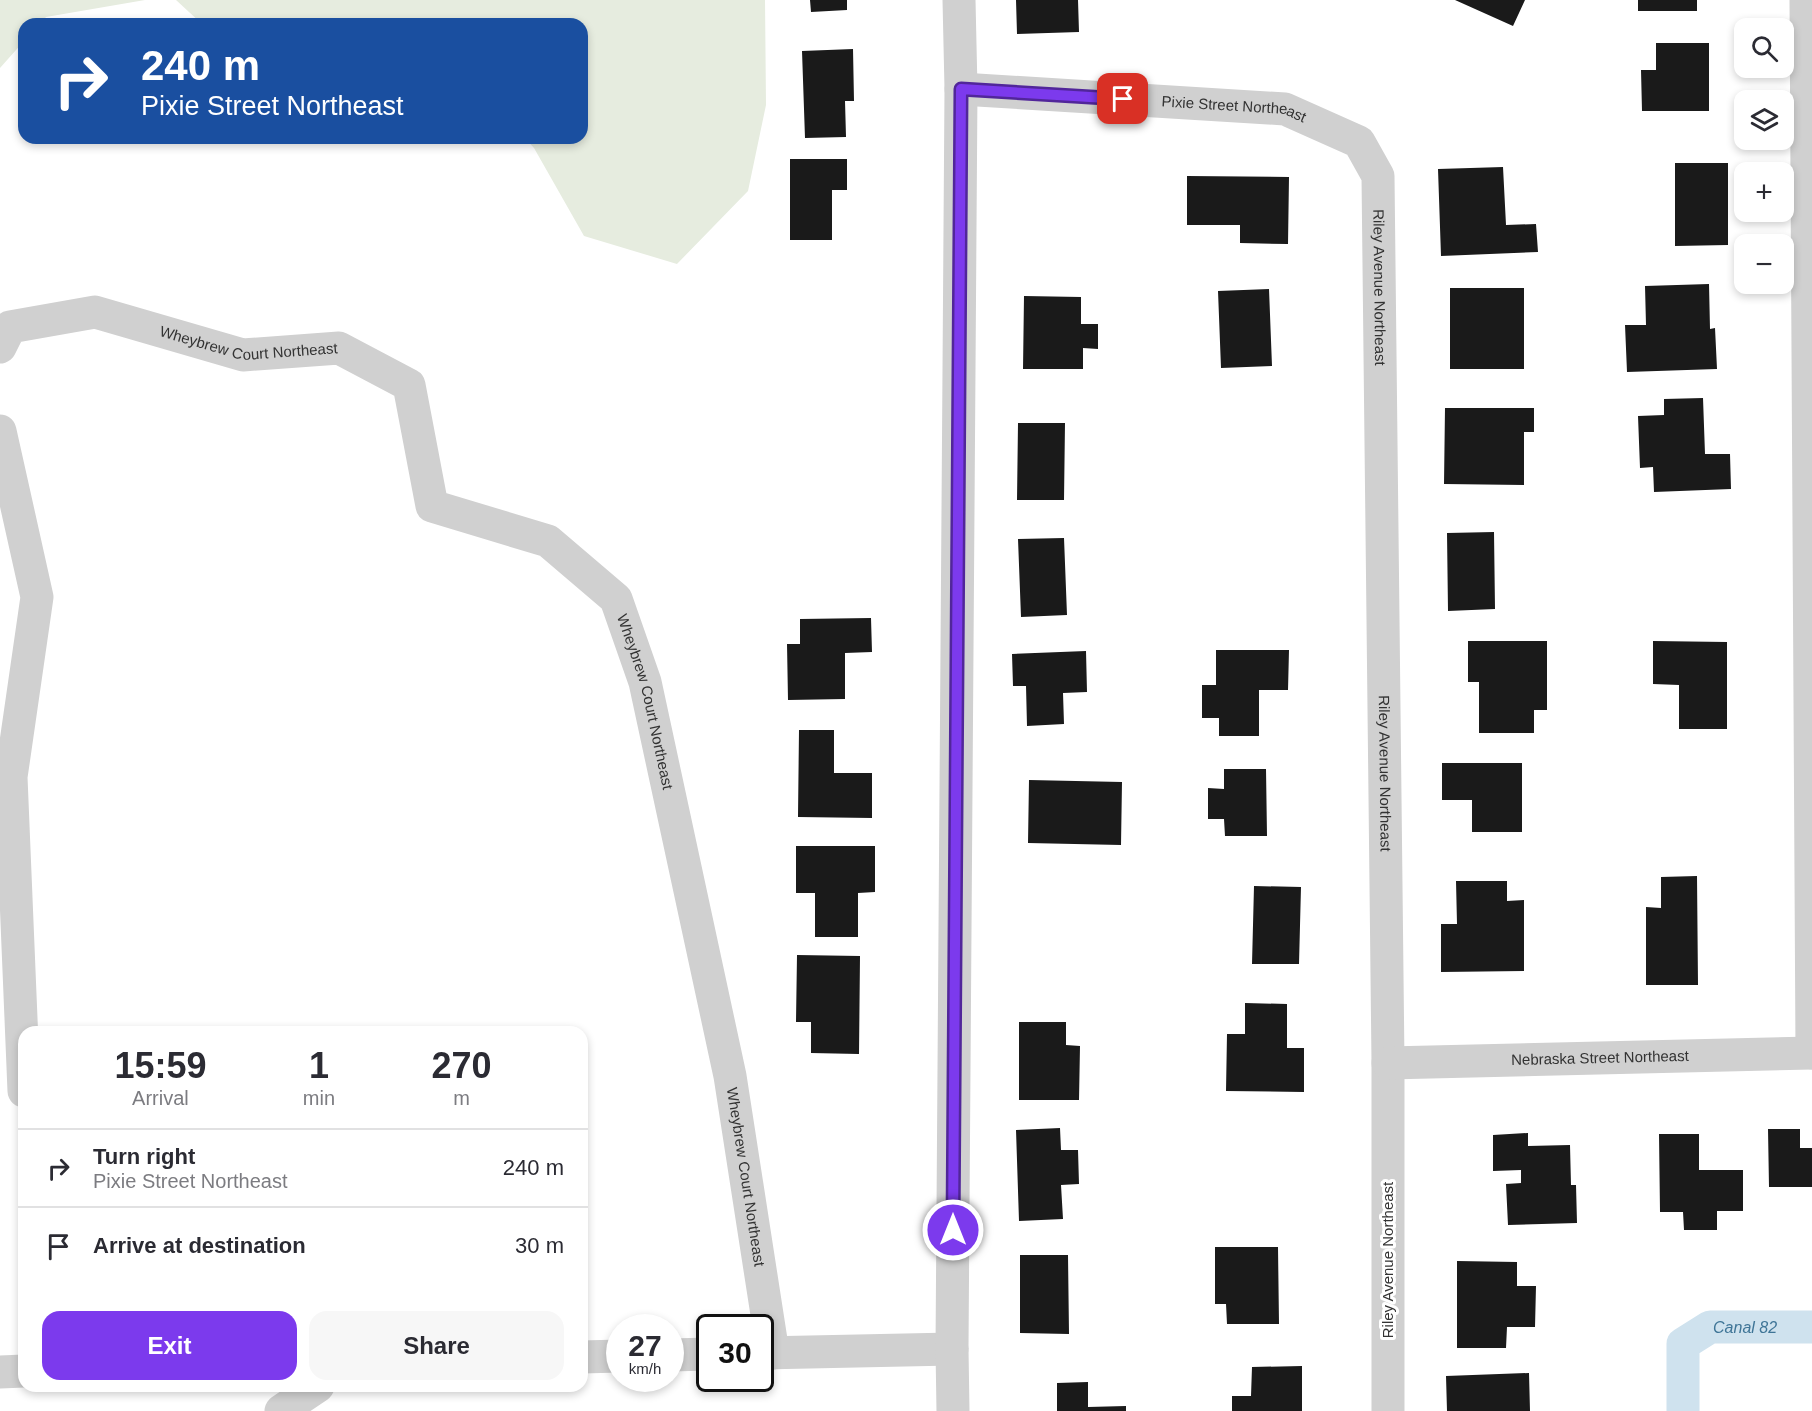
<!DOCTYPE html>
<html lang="en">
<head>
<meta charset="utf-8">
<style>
  body { margin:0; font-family:Arial,sans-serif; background:#f7f7f7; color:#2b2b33; height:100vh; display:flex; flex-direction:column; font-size:22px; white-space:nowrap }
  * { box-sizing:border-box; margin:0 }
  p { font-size:20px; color:#7c7c81 }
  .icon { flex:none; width:33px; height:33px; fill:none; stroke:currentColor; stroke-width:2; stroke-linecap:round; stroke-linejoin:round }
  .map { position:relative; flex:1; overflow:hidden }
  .side { position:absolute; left:18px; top:1026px; width:570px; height:366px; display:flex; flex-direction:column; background:#fff; border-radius:18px; box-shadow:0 3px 9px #0003 }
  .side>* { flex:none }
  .top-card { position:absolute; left:18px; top:18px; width:570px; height:126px; border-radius:18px; box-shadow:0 3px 9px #0003; background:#1a4fa0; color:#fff; overflow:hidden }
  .fabs { position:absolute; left:1734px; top:18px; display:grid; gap:12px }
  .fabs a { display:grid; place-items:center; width:60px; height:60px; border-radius:12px; background:#fff; box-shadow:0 3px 9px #0003; font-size:30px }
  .speed { position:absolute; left:606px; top:1314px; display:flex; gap:12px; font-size:30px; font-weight:700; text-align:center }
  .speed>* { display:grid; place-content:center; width:78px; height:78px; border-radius:50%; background:#fff; box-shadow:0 3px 9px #0003; line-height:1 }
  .speed small { font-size:15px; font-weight:400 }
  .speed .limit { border:3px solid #111; border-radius:9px; background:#fff; color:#111 }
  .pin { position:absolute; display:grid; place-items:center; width:51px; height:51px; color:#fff; margin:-26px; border-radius:12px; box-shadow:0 3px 9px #0006 }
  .me { position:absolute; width:66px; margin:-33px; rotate:0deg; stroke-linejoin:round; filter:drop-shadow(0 0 4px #0008) }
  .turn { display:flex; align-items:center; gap:21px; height:126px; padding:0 24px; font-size:27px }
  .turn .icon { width:78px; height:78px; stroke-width:2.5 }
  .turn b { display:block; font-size:42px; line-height:51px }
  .eta { display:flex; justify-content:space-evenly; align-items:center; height:102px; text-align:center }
  .eta b { font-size:36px; font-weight:600; line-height:42px }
  .cta { display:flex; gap:12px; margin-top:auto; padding:12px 24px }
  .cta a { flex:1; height:69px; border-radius:18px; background:#7c3aed; color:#fff; font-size:24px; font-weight:600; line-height:69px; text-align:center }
  .cta a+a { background:#f7f7f7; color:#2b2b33 }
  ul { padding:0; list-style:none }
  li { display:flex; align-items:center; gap:18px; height:78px; padding:0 24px; border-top:2px solid #e1e1e2 }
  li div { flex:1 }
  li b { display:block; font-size:22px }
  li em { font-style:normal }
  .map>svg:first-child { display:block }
  .green { fill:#e6ecdf }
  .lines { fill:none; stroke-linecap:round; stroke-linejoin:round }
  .canal { stroke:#cfe2ee; stroke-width:33 }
  .building { fill:#1a1a1a }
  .minor { stroke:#d0d0d0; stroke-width:33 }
  .route-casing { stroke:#51269a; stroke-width:15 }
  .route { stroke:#7c3aed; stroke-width:10 }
  .labels { text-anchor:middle; stroke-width:6; stroke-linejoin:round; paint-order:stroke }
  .street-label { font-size:15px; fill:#333; stroke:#fff }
  .water-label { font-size:16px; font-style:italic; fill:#3f7597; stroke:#fff }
</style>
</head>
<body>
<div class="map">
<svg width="1812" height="1411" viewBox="0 0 1812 1411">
  <rect width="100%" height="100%" fill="#fff"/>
  <path class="green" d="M0,0H145L46,17L40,24H24V41L0,68Z
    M176,0H765L766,105L748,191L677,264L584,236L534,148L525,138H582V24H202Z"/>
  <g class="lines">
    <path class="canal" id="s1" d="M1683,1411V1344L1710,1327H1812"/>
  </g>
  <path class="building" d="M810,0H847V10L811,12Z
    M1016,0H1078L1079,32L1017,34Z
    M1455,0H1525L1513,26Z
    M1638,0H1697V11H1638Z
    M1656,43H1709V111H1642L1641,70H1656Z
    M853,49L854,101H845L846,137L805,138L802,51Z
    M790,159H847V190H832V240H790Z
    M1675,163H1728V245L1675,246Z
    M1503,167L1506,225L1536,224L1538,252L1441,256L1438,169Z
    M1187,176L1289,177L1288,244L1240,243V225H1187Z
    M1709,284L1710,329L1715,328L1717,369L1627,372L1625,325H1646L1645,286Z
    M1450,288H1524V369H1450Z
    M1269,289L1272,366L1221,368L1218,291Z
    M1024,296L1081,297V324H1098V349L1083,348V369H1023Z
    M1703,398L1705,454H1730L1731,489L1654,492L1653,467L1640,468L1638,416L1664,415V399Z
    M1445,408H1534V432H1524V485L1444,484Z
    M1018,423H1065L1064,500H1017Z
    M1494,532L1495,609L1448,611L1447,533Z
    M1064,538L1067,615L1021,617L1018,539Z
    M871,618L872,652L845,653V699L788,700L787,644H800V619Z
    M1468,641H1547V710H1534V733H1479V682H1468Z
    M1653,641L1727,642V729H1679V685L1653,684Z
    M1216,650H1289L1288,690H1259V736H1219V718H1202V685H1216Z
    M1086,651L1087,692L1063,693L1064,724L1027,726L1026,686H1013L1012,654Z
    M799,730H834V773H872V818L798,817Z
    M1442,763H1522V832H1472V800H1442Z
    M1224,769H1266L1267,836H1225L1224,819H1208V788L1224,789Z
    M1029,780L1122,782L1121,845L1028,843Z
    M796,846H875V892L858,893V937H815V893H796Z
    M1697,876L1698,985H1646V907L1661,908V877Z
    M1456,881H1507V901L1524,900V971L1441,972V924H1457Z
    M1254,886L1301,887L1299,964H1252Z
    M797,955L860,956L859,1054L811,1053V1022H796Z
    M1245,1003L1287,1004V1048H1304V1092L1226,1091L1227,1034H1245Z
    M1019,1022H1066V1045L1080,1046L1079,1100H1019Z
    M1060,1128L1061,1150H1078L1079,1184L1061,1185L1063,1219L1019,1221L1016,1130Z
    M1768,1129H1800V1148H1812V1187H1769Z
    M1528,1133V1146L1570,1145L1571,1185H1576L1577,1223L1508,1225L1506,1184L1521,1183V1170L1493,1171V1135Z
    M1659,1134H1699V1170H1743V1211H1717V1230H1684L1683,1212H1660Z
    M1215,1247H1278L1279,1324H1227L1226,1304H1215Z
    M1020,1255H1068L1069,1334L1020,1333Z
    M1457,1261L1517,1262V1286H1536L1535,1327H1507L1506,1348H1457Z
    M1302,1366V1411H1232V1396H1251L1252,1367Z
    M1529,1373L1530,1411H1447L1446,1376Z
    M1088,1382V1407L1126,1406V1411H1057V1383Z"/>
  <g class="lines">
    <g class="minor">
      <path d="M1806,0L1812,1053"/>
      <path id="s2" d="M961,89L1285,109L1359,142L1378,176L1388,1063V1411"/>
      <path id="s3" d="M0,347L10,327L95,312L243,355L339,348L409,385L432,506L548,541L616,599L645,682L730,1076L773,1353"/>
      <path d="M0,431L37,597L11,777L24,1091"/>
      <path id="s4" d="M1388,1063L1812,1053"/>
      <path d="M760,1353L952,1349"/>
      <path d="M670,1355L710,1354"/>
      <path d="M582,1357L620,1356"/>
      <path d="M0,1372L24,1371"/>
      <path d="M281,1411L318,1386"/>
      <path d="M953,1411L952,1349L961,89L959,0"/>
    </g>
  </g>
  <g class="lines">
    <g class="route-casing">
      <path id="route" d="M953,1230L961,89L1123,99"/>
    </g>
    <use href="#route" class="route"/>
  </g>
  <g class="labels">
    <g class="street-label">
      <text dy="5" stroke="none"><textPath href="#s2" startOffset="274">Pixie Street Northeast</textPath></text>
      <text dy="5" stroke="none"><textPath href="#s2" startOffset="556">Riley Avenue Northeast</textPath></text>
      <text dy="5" stroke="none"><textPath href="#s3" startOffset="267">Wheybrew Court Northeast</textPath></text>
      <text dy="5" stroke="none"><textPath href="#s3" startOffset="879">Wheybrew Court Northeast</textPath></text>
      <text dy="5" stroke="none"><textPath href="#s2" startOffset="1042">Riley Avenue Northeast</textPath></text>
      <text dy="5" stroke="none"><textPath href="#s4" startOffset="212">Nebraska Street Northeast</textPath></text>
      <text dy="5" stroke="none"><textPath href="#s3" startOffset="1365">Wheybrew Court Northeast</textPath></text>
      <text transform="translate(1388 1260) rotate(-90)" y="5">Riley Avenue Northeast</text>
    </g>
    <g class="water-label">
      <text dy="6" stroke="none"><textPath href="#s1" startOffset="134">Canal 82</textPath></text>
    </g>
  </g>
</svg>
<div class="fabs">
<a><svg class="icon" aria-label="search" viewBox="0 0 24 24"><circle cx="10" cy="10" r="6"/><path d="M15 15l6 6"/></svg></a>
<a><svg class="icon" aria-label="layers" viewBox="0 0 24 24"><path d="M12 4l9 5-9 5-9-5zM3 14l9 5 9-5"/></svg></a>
<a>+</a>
<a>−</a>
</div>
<div class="speed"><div>27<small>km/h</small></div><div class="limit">30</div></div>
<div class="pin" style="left:1123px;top:99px;background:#d93025"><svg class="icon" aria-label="arrive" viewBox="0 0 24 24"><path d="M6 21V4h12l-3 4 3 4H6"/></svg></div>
<svg class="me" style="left:953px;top:1230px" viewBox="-20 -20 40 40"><circle r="17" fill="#7c3aed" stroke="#fff" stroke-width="3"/><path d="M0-11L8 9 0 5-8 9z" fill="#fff"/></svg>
<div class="top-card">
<div class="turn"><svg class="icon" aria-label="right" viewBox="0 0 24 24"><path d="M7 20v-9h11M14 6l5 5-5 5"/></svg><div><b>240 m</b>Pixie Street Northeast</div></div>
</div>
<section class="side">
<div class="eta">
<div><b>15:59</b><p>Arrival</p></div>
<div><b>1</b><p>min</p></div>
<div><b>270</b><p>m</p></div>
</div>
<ul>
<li><svg class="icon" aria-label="right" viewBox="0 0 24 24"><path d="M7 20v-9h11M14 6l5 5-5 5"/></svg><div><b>Turn right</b><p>Pixie Street Northeast</p></div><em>240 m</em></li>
<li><svg class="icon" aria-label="arrive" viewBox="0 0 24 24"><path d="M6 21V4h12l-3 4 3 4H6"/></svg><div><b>Arrive at destination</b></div><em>30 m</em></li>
</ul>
<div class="cta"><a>Exit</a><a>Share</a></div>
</section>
</div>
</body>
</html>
